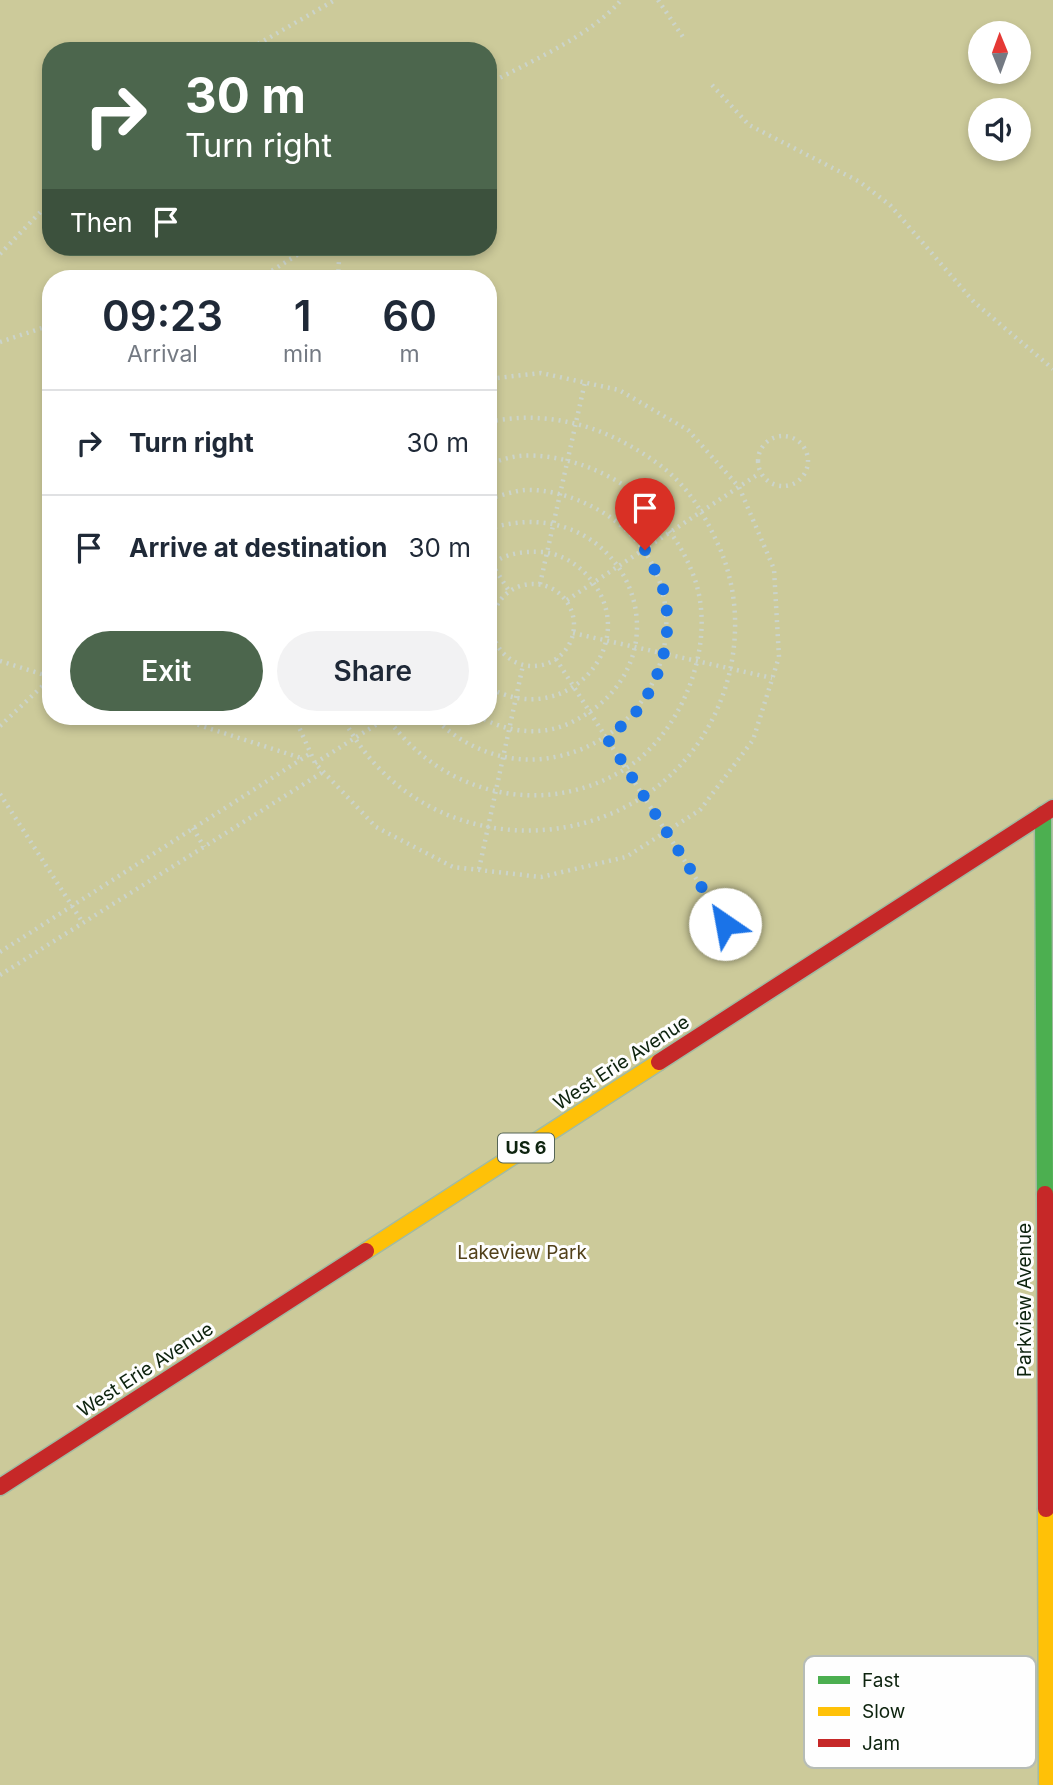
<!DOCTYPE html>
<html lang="en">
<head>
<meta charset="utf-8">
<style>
  body { margin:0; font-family:Inter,sans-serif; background:#f2f2f3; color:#1f2937; height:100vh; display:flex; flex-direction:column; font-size:26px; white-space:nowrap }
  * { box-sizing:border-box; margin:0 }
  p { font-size:23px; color:#747a83 }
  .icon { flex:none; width:38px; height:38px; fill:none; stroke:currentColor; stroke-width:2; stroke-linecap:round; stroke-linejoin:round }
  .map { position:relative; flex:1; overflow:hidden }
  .drawer { position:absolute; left:42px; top:270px; width:455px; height:455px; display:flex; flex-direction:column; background:#fff; border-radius:28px; box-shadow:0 4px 10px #0003 }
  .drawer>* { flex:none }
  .banner { position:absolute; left:42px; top:42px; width:455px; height:214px; border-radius:28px; box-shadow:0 4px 10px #0003; background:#4c664d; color:#fff; overflow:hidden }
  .needle { width:46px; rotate:359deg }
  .controls { position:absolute; left:968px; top:21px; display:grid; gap:14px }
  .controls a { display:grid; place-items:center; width:63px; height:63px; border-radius:50%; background:#fff; box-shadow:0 4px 10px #0003; font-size:35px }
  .pin { position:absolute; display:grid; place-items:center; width:60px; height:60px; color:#fff; margin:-72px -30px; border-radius:50% 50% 50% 0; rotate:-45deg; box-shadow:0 0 7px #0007 }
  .pin .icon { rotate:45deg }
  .me { position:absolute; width:77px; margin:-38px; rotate:327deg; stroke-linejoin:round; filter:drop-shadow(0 0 5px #0008) }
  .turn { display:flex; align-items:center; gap:24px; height:147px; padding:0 28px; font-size:32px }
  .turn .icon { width:91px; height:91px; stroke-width:2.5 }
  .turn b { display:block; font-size:49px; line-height:60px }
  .then { display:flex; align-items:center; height:66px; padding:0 28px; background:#0003; gap:14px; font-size:26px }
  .eta { display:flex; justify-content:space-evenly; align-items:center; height:119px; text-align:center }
  .eta b { font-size:42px; font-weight:600; line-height:49px }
  .primary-button { display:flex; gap:14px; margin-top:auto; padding:14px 28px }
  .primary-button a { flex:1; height:80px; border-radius:42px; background:#4c664d; color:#fff; font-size:28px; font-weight:600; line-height:80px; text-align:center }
  .primary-button a+a { background:#f2f2f3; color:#1f2937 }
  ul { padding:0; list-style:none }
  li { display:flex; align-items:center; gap:21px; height:105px; padding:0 28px; border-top:2px solid #e0e1e3 }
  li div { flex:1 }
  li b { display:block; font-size:26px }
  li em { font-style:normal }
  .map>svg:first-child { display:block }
  .green { fill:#ccca9a; fill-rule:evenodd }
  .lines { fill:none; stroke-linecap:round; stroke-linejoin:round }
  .fast-casing { stroke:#a2bba2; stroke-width:19 }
  .slow-casing { stroke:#a2bba2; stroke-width:19 }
  .jam-casing { stroke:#a2bba2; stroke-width:19 }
  .path { stroke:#cbd4cb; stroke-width:4.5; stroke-dasharray:2 5; stroke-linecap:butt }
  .fast { stroke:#4caf50; stroke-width:16 }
  .slow { stroke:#ffc107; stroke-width:16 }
  .jam { stroke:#c62828; stroke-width:16 }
  .route { stroke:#1a73e8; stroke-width:12; stroke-dasharray:0 21.6 }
  .labels { text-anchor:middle; stroke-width:6; stroke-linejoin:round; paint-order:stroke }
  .shield { fill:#fefefe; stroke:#556556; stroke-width:2 }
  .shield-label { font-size:18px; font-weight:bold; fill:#0d230e }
  .street-label { font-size:19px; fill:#0d230e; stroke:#fefefe }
  .park-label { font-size:19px; fill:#52411a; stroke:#fefefe }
  .key { fill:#fefefe; stroke:#b6bcb6; stroke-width:2 }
  .key-label { font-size:19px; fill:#0d230e }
</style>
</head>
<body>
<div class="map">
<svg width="1053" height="1785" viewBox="0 0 1053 1785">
  <rect width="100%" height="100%" fill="#c2e2c2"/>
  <path class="green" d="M0,0H1053V808L1047,1785H0ZM980,33H1018V72H980ZM51,51H488V247H51ZM980,110H1018V149H980ZM51,278H488V716H51Z"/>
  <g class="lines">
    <g class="fast-casing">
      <path id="fast" d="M1043,814L1045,1194"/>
    </g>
    <g class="slow-casing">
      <path id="slow" d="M366,1251L659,1062
        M1046,1509L1047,1785"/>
    </g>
    <g class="jam-casing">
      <path id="jam" d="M659,1062L1053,808
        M1045,1194L1046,1509
        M0,1487L366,1251"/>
    </g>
    <path class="path" d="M658,0L683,37
      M246,51L335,0
      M488,84C529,62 591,36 621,0
      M712,85L749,125L860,182L890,205L974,302L1053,369
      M288,247L294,256
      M0,254L51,201
      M260,278L310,247
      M338,278L339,260
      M0,342L51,325
      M758 461a25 25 0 1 1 50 0a25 25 0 1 1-50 0Z
      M488,558L509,591
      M488,566C506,553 522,551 543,552C560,554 574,562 585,573C649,639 567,733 488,687
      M492 625a41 41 0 1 1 82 0a41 41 0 1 1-82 0Z
      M540,584L585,382
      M567,600L760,473
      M573,633L772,678
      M488,653L497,648
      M556,659L725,924
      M0,661L51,677
      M171,716L301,758
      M294,716L315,763L376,827L453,867L541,877L626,857L700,810L753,740L779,657L774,569L739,487L688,430L619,390L541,373L488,379
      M342,716C429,887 681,861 729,675C739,633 737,591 721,551C705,515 689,486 657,463C607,427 550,409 488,422
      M386,716C440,794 542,820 625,769C683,733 718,642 694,577C683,547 667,525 645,503C617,473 560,452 519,456C509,457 498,461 488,464
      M433,716C460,746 502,763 542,759C677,744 715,567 591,506C571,496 547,489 525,490C513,491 500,496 488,499
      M478,716C506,732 540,737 570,723C698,663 627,485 488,529
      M0,726L51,678
      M315,763L390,716
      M0,794L83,923
      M193,828L204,847
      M479,869L523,665
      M0,952L311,753
      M0,975L323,772"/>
    <use href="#fast" class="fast"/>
    <use href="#slow" class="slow"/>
    <use href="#jam" class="jam"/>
  </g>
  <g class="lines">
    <path class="route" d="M645,550C650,562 659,576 663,589C674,630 663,675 639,708C631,720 617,729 607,738L725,924"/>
  </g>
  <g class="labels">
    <rect class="shield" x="498" y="1133.5" width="56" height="29" rx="5"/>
    <g class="shield-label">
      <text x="526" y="1154">US 6</text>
    </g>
    <g class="street-label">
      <text transform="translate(621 1062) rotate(-33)" y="7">West Erie Avenue</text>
      <text transform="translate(1024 1300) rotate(-90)" y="7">Parkview Avenue</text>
      <text transform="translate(145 1369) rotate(-33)" y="7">West Erie Avenue</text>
    </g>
    <g class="park-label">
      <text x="522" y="1259">Lakeview Park</text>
    </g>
  </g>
  <rect x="804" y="1656" width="232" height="112" rx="10" class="key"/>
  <rect x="818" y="1676" width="32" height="8" fill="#4caf50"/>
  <rect x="818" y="1707" width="32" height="9" fill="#ffc107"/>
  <rect x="818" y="1739" width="32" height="8" fill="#c62828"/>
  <g class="key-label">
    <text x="862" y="1687">Fast</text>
    <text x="862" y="1718">Slow</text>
    <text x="862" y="1750">Jam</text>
  </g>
</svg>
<div class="controls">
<a><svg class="needle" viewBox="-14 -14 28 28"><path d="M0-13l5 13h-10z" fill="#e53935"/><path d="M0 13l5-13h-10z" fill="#747a83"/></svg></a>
<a><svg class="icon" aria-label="sound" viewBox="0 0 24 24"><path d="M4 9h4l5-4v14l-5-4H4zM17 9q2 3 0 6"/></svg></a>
</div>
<div class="pin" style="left:645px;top:550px;background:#d93025"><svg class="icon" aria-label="arrive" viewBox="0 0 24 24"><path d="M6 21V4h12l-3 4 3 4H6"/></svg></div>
<svg class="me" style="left:725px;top:924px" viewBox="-20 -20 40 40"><circle r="19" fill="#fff"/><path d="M0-13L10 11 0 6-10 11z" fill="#1a73e8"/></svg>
<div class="banner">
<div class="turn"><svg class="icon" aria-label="right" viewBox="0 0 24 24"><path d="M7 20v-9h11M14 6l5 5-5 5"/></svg><div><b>30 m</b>Turn right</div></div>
<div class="then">Then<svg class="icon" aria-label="arrive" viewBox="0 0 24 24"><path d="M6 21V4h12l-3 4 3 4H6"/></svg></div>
</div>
<section class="drawer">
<div class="eta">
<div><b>09:23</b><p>Arrival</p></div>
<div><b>1</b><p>min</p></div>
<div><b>60</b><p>m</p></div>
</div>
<ul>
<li><svg class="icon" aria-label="right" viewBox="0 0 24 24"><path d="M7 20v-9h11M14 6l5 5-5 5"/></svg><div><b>Turn right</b></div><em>30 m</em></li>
<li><svg class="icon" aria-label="arrive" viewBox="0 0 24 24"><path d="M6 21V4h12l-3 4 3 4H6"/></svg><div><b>Arrive at destination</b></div><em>30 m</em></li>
</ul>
<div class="primary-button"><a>Exit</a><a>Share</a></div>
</section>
</div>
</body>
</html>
